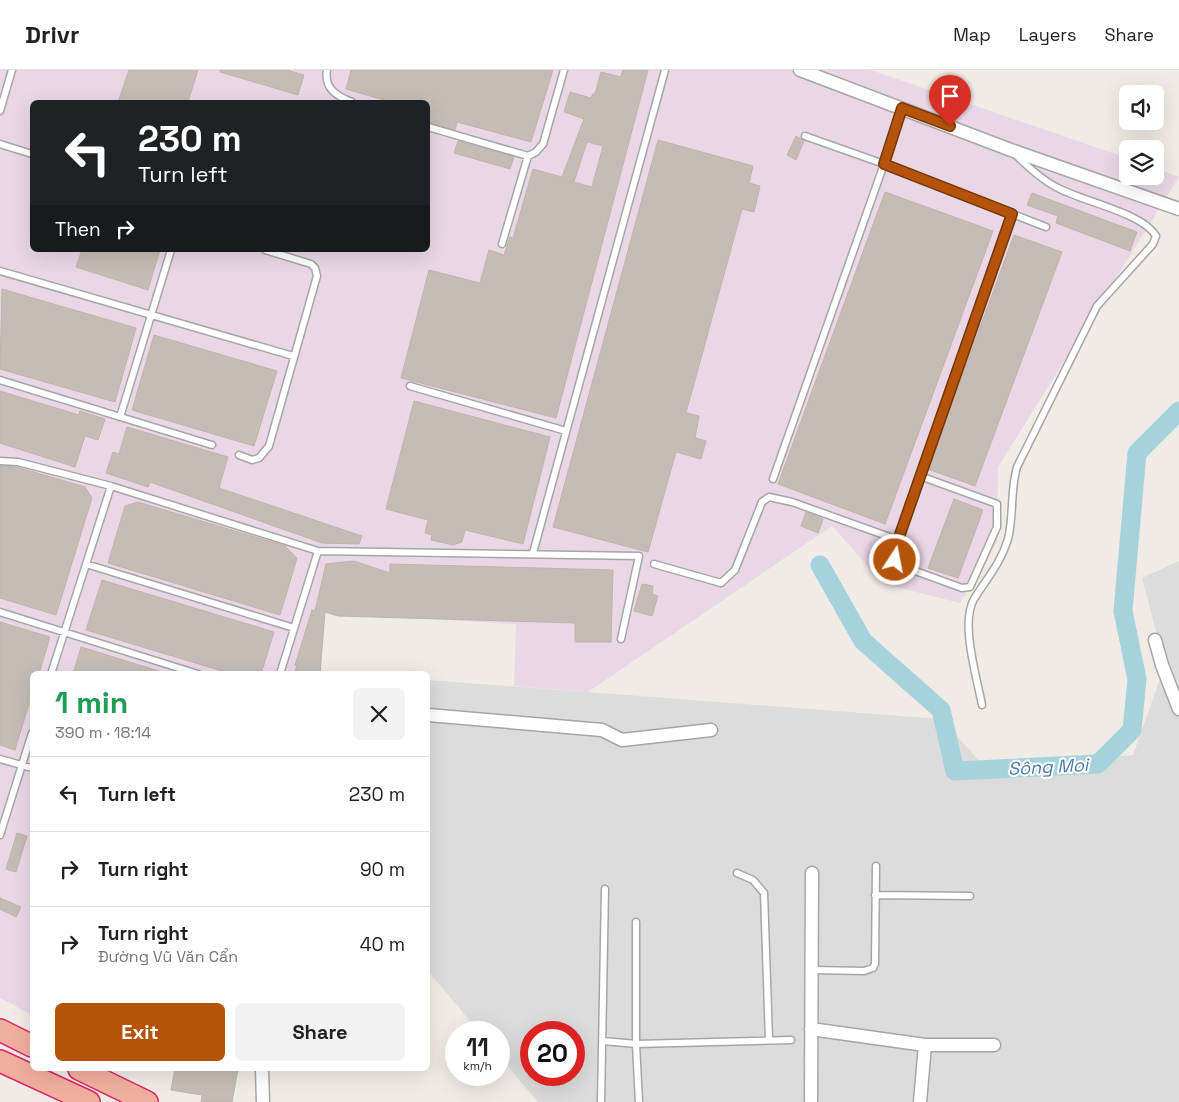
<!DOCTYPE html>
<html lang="en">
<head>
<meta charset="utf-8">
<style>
  body { margin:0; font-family:"Space Grotesk",sans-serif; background:#f2f2f2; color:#222; height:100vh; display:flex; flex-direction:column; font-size:19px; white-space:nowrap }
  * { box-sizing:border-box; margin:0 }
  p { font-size:16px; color:#767676 }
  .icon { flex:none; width:28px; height:28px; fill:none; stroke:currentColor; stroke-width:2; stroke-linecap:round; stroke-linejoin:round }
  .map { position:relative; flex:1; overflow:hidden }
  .drawer { position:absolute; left:30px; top:601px; width:400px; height:400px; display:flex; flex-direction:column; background:#fff; border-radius:8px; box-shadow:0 5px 20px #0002 }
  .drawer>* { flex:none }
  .guide { position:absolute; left:30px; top:30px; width:400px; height:152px; border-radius:8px; box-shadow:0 5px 20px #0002; background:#202124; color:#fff; overflow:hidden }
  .fabs { position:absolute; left:1119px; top:15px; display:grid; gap:10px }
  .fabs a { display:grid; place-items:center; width:45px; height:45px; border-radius:8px; background:#fff; box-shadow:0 5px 20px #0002; font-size:25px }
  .speed { position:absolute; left:445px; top:951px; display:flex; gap:10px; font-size:25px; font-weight:700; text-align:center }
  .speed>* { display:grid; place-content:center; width:65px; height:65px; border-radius:50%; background:#fff; box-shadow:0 5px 20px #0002; line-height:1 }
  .speed small { font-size:12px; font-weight:400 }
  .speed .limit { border:8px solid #d22; background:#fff; color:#111 }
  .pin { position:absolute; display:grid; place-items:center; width:42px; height:42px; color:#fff; margin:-51px -21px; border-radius:50% 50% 50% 0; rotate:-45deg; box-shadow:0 0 5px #0007 }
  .pin .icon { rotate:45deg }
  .me { position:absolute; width:55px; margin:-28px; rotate:11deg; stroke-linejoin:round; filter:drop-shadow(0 0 4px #0008) }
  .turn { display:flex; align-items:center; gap:18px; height:105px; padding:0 25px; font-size:22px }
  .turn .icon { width:65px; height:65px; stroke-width:2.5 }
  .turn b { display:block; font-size:35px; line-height:42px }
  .then { display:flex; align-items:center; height:48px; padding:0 25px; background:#0003; gap:10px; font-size:19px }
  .round { display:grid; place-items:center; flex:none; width:52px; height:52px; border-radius:8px; background:#f2f2f2 }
  .head { display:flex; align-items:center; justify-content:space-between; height:85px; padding:0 25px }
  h1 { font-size:30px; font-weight:800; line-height:38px; color:#1e9e55 }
  .cta { display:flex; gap:10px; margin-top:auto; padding:10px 25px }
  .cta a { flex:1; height:58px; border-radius:8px; background:#b45309; color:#fff; font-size:20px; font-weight:800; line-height:58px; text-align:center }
  .cta a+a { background:#f2f2f2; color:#222 }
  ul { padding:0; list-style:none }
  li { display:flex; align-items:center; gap:15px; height:75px; padding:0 25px; border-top:1px solid #e0e0e0 }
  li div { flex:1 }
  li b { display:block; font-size:19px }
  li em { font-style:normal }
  header { display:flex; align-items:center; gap:30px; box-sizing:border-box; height:70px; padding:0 25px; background:#fff; border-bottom:1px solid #e0e0e0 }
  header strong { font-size:24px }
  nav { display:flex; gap:28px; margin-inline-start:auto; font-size:18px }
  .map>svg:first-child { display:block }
  .residential { fill:#dddcdc; fill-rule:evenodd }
  .industrial { fill:#e9d7e6; fill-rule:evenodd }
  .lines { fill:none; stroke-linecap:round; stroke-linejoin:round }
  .river { stroke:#a6d2de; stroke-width:19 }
  .building { fill:#c5bcb5; stroke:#c2b2a8; fill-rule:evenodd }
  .service-casing { stroke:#a6a6a6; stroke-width:9 }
  .minor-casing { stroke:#a6a6a6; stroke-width:15 }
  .trunk-casing { stroke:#dc2468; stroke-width:24 }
  .service { stroke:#fff; stroke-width:6 }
  .minor { stroke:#fff; stroke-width:12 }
  .trunk { stroke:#f2af9f; stroke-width:21 }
  .route-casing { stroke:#753606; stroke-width:12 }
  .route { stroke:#b45309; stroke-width:9 }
  .labels { text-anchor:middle; stroke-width:4; stroke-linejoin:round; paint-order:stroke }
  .water-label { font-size:18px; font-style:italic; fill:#477aa8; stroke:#fff }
</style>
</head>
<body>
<header>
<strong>Drivr</strong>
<nav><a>Map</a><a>Layers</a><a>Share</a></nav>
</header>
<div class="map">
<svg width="1179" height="1032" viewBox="0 0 1179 1032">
  <rect width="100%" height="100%" fill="#f0ece5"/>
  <path class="residential" d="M1179,491V1032H538L499,986V962H479L428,901V610L942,649L986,699L1133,685L1165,595L1142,508ZM531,962H574V1005H531Z"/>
  <path class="industrial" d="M0,0H871L1127,88L1128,106H1155V98L1179,107L998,397L997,472L960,533L884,514L832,456L588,622L514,616L516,554L317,542L296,604H32V945L0,928ZM32,32H428V180H32Z"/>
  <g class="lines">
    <path class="river" d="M820,495L863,571L941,640L955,701L1098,694L1132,660L1137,609L1123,541L1137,383L1179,341"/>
  </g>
  <path class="building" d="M129,0H198L188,32H118Z
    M220,0H287L304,5L298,25L220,2Z
    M351,0H553L531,72L457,52L455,60L428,52V32H391L346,19Z
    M623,0H648L556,348L401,308L429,200L480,213L489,180L504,185L510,167L513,168L533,99L562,107L584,49L564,42L570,22L591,28L593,24H595L601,2L621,7ZM587,72L603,76L592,117L574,112Z
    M796,66L804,71L796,90L787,85Z
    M658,70L753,96L749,113L760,116L754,142L742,139L686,343L699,346L695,368L706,371L701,389L676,382L648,482L553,457Z
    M458,71L514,87L510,99L454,83Z
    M885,122L993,161L885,454L778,414Z
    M1032,123L1137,162L1130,181L1056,153L1058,146L1027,135Z
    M1014,165L1062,182L975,416L928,399Z
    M82,180H160L148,220L76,197Z
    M2,219L136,258L115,332L0,299Z
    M154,265L277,301L254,376L132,340Z
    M0,321L79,345L80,341L105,349L98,370L85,366L75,397L0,373Z
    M414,331L550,367L523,474L465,460L462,472L453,475L431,470L432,465L425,463L428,450L386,439Z
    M127,357L228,387L219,418L362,466L359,474L322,473L150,412L148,417L106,403L113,382L119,384Z
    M0,396L17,397L85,417L92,428L56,545L0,528Z
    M954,429L983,440L958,508L928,498Z
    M138,432L285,476L297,488L280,545L108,493L125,436Z
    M806,442L823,449L818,463L801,456Z
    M354,491L390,503V494L613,500L611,572H575V553L338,546L325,542L320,604H294L297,596L295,595L312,540L315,541L326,494Z
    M102,510L274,562L261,604H232L86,560Z
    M642,514L653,516L652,524L658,526L652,546L634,541Z
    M0,552L50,567L39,604H32V624L15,680L0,675Z
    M81,577L162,602V604H73Z
    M17,763L27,766L16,802L6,799Z
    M0,828L21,837L16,847L0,839Z
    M175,999H238L232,1032H201L202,1025L171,1020Z"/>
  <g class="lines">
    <g class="service-casing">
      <path id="service" d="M327,0C324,18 336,26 352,32
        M902,38L884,94L1046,157
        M0,41L12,0
        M428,57L528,86L536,82L543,74L564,0
        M0,74L32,84
        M502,174L528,86
        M0,201L293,286
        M0,310L212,375
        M410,316L566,361
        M120,347L171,180
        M239,385L252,390L259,388L269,376L317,206L315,198L311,194L265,180
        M0,391L18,392L111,416L318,481L639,486L621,569
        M773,409L884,94L805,66
        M898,470L1012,144
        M533,483L665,0
        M86,494L294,558
        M654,494L721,513L735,500L762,432L769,427L792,432L898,470L896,494L962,518L970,517L997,457V434L920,406
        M0,542L198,604
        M51,604L111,416
        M280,604L318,481
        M982,635C977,608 960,553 974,529C987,508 1001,493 1008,469C1014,445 1010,420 1017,397L1097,236L1153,174L1156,166C1143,143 1084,132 1058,118C1042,110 1028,97 1016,85
        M0,689L32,698
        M0,765L32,663
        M737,803L753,810L764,823L769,970
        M875,825L970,826
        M636,852V974L639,1032
        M812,900L864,901L873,898L875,894L876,796
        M603,971L636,974L791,970
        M601,1032L605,819"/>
    </g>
    <g class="minor-casing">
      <path id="minor" d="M800,0L1011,80L1179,139
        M1155,570L1162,595L1179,639
        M428,645L602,660L622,670L711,660
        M811,959L925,975H994
        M262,999L263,1032
        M811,1032L812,803
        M920,1032L925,975"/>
    </g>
    <g class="trunk-casing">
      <path id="trunk" d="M0,960L32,976
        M0,991L89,1032
        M79,999L147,1032"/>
    </g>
    <use href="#service" class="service"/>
    <use href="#minor" class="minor"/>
    <use href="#trunk" class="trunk"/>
  </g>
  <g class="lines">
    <g class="route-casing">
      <path id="route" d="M895,490L898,470L1012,144L884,94L902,38L950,56"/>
    </g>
    <use href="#route" class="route"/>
  </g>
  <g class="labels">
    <g class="water-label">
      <text transform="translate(1048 697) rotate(-3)" y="6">Sông Moi</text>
    </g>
  </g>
</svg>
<div class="fabs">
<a><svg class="icon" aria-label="sound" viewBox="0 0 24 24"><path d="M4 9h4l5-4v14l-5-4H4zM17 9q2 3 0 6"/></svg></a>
<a><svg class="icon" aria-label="layers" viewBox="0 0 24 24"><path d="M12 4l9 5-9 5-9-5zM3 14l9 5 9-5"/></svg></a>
</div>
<div class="speed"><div>11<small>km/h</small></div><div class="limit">20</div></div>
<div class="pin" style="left:950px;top:56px;background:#d93025"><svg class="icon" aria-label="arrive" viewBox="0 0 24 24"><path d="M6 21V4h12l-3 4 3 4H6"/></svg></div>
<svg class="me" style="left:895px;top:490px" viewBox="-20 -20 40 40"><circle r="17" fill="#b45309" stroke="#fff" stroke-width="3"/><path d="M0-11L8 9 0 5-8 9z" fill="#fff"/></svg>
<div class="guide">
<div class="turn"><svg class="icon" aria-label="left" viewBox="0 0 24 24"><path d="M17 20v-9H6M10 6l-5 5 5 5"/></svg><div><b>230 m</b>Turn left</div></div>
<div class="then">Then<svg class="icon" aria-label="right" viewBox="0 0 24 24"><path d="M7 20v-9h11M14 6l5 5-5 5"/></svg></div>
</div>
<section class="drawer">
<div class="head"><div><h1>1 min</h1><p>390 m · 18:14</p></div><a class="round"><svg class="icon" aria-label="close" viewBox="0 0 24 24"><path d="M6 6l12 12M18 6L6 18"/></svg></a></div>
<ul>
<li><svg class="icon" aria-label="left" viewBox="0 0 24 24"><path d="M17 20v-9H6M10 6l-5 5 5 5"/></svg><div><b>Turn left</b></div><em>230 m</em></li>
<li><svg class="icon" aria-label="right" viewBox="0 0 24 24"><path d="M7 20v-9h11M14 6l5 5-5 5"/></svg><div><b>Turn right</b></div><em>90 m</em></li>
<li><svg class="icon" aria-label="right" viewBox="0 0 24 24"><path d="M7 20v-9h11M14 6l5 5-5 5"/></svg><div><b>Turn right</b><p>Đường Vũ Văn Cẩn</p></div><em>40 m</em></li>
</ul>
<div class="cta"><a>Exit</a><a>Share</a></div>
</section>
</div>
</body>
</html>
